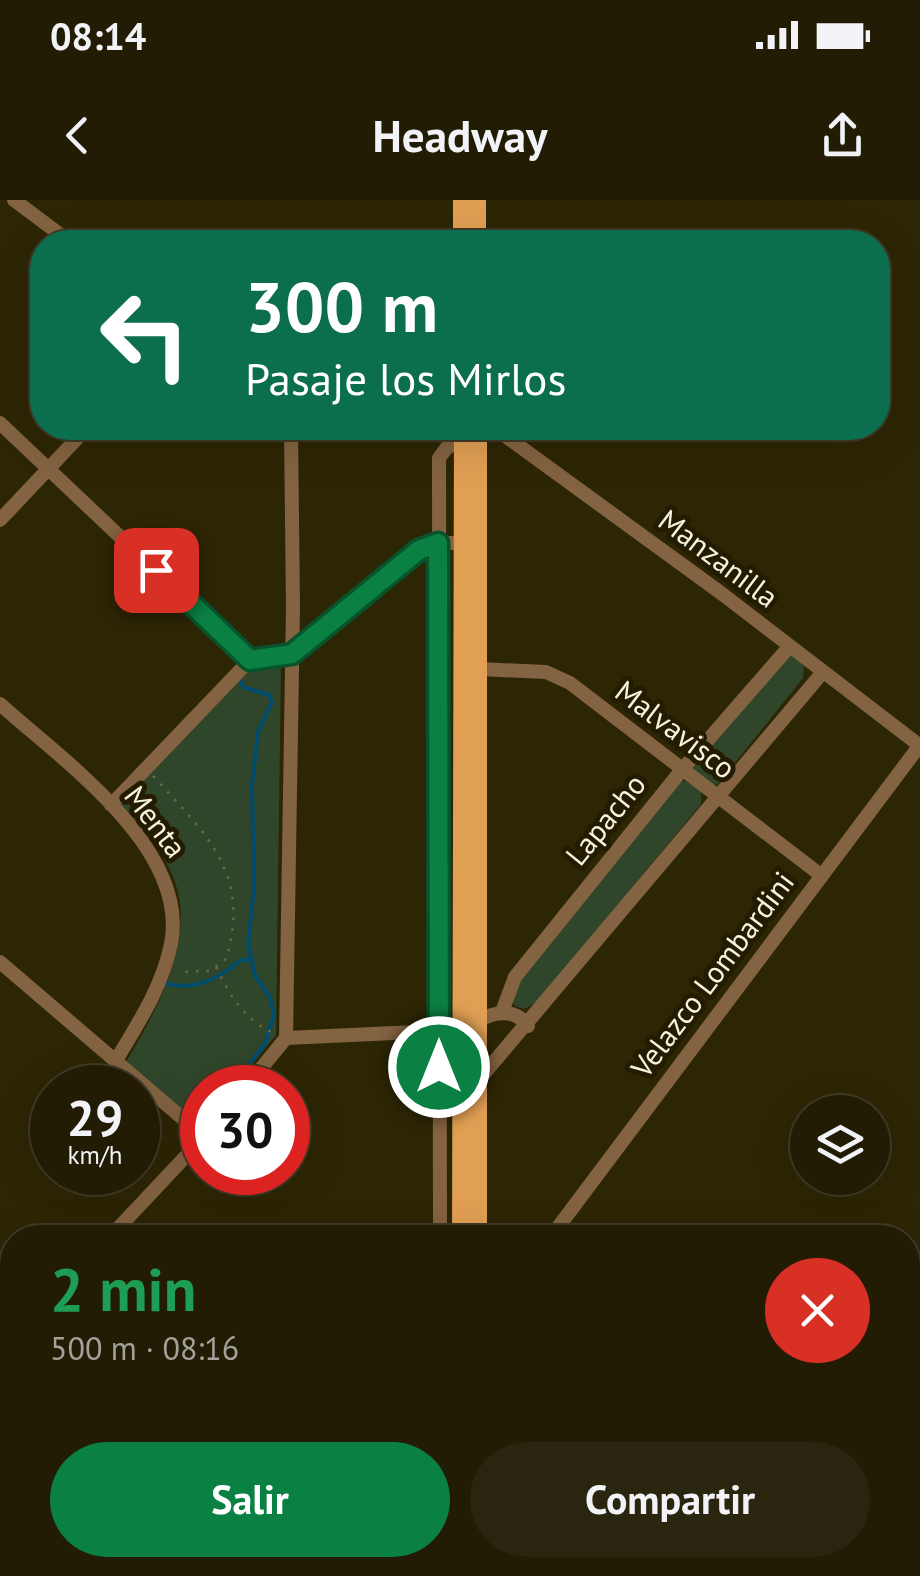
<!DOCTYPE html>
<html lang="es">
<head>
<meta charset="utf-8">
<style>
  body { margin:0; font-family:"PT Sans",sans-serif; background:#2a250e; color:#f1f3f6; height:100vh; display:flex; flex-direction:column; font-size:38px; white-space:nowrap }
  * { box-sizing:border-box; margin:0 }
  p { font-size:32px; color:#a2a19a }
  .icon { flex:none; width:55px; height:55px; fill:none; stroke:currentColor; stroke-width:2; stroke-linecap:round; stroke-linejoin:round }
  .map { position:relative; flex:1; overflow:hidden }
  .drawer { position:absolute; left:0px; top:1025px; width:920px; height:352px; display:flex; flex-direction:column; background:#221c04; border-radius:40px 40px 0 0; box-shadow:0 10px 40px #0002,0 0 0 2px #3f3a26 }
  .drawer>* { flex:none }
  .hud { position:absolute; left:30px; top:30px; width:860px; height:210px; border-radius:40px; box-shadow:0 10px 40px #0002,0 0 0 2px #3f3a26; background:#0b6e4f; color:#fff; overflow:hidden }
  .buttons { position:absolute; left:790px; top:895px; display:grid; gap:20px }
  .buttons a { display:grid; place-items:center; width:100px; height:100px; border-radius:50%; background:#221c04; box-shadow:0 10px 40px #0002,0 0 0 2px #3f3a26; font-size:50px }
  .speed { position:absolute; left:30px; top:865px; display:flex; gap:20px; font-size:50px; font-weight:700; text-align:center }
  .speed>* { display:grid; place-content:center; width:130px; height:130px; border-radius:50%; background:#221c04; box-shadow:0 10px 40px #0002,0 0 0 2px #3f3a26; line-height:1 }
  .speed small { font-size:25px; font-weight:400 }
  .speed .limit { border:15px solid #d22; background:#fff; color:#111 }
  .pin { position:absolute; display:grid; place-items:center; width:85px; height:85px; color:#fff; margin:-42px; border-radius:20px; box-shadow:0 5px 15px #0006 }
  .me { position:absolute; width:110px; margin:-55px; rotate:0deg; stroke-linejoin:round; filter:drop-shadow(0 0 8px #0008) }
  .turn { display:flex; align-items:center; gap:35px; height:210px; padding:0 50px; font-size:45px }
  .turn .icon { width:130px; height:130px; stroke-width:2.5 }
  .turn b { display:block; font-size:70px; line-height:85px }
  .round { display:grid; place-items:center; flex:none; width:105px; height:105px; border-radius:52px; background:#2a250e }
  .summary { display:flex; align-items:center; justify-content:space-between; height:170px; padding:0 50px }
  h1 { font-size:60px; font-weight:700; line-height:75px; color:#1e9e55 }
  .cta { display:flex; gap:20px; margin-top:auto; padding:20px 50px }
  .cta a { flex:1; height:115px; border-radius:60px; background:#0b8043; color:#fff; font-size:40px; font-weight:700; line-height:115px; text-align:center }
  .cta a+a { background:#2a250e; color:#f1f3f6 }
  .status { display:flex; justify-content:space-between; align-items:center; height:70px; padding:0 50px; background:#221c04; direction:ltr }
  .status svg { height:28px; fill:currentColor }
  header { display:flex; justify-content:space-between; align-items:center; height:130px; padding:0 50px; background:#221c04; font-size:45px; font-weight:700 }
  .map>svg:first-child { display:block }
  .green { fill:#30462b }
  .lines { fill:none; stroke-linecap:round; stroke-linejoin:round }
  .stream { stroke:#024c6c; stroke-width:4 }
  .path { stroke:#6d674a; stroke-width:2.5; stroke-dasharray:2.5 8; stroke-linecap:butt }
  .minor { stroke:#836341; stroke-width:14 }
  .major { stroke:#e19f53; stroke-width:18 }
  .route-casing { stroke:#07532c; stroke-width:25 }
  .route { stroke:#0b8043; stroke-width:18 }
  .labels { text-anchor:middle; stroke-width:10; stroke-linejoin:round; paint-order:stroke }
  .street-label { font-size:30px; fill:#f7f3e0; stroke:#231c00 }
</style>
</head>
<body>
<div class="status"><b>08:14</b><svg viewBox="0 0 49 12"><path d="M0 12V9h3v3zM5 12V6h3v6zM10 12V3h3v9zM15 12V0h3v12zM26 1h20v11H26zM47 4h2v5h-2z"/></svg></div>
<header><svg class="icon" aria-label="back" viewBox="0 0 24 24"><path d="M15 5l-7 7 7 7"/></svg>Headway<svg class="icon" aria-label="share" viewBox="0 0 24 24"><path d="M12 15V3M7 8l5-5 5 5M5 13v7h14v-7"/></svg></header>
<div class="map">
<svg width="920" height="1376" viewBox="0 0 920 1376">
  <rect width="100%" height="100%" fill="#2d2605"/>
  <path class="green" d="M790,454L804,465L803,478L718,584L714,585L692,570Z
    M281,464L276,835L234,887L202,888V926L126,862C158,808 203,730 168,666C156,643 137,624 120,605L252,468Z
    M686,581L701,592V604L537,802L524,809L515,806L512,800L517,782L679,582Z"/>
  <g class="lines">
    <path class="stream" d="M163,783C193,792 218,779 241,760H250
      M230,888L265,844L274,814L270,798L255,776L248,744L254,687L252,584L258,532L272,502L269,495L243,487L238,477"/>
    <path class="path" d="M153,576C206,634 252,674 226,759L210,771L179,772
      M216,767C229,794 243,818 271,832"/>
    <path class="minor" d="M14,0L70,42
      M0,223L250,460
      M479,228L504,235L721,393L919,545
      M0,320L87,228
      M292,454L419,350L438,343H463
      M479,469L546,472L570,483L822,676
      M0,504C63,561 190,648 171,744C162,788 137,825 115,862
      M111,605L250,460L292,454
      M0,762L202,935
      M502,812L515,777L681,571L789,447
      M286,838L293,408L291,228
      M286,838L459,830C482,818 510,801 528,826
      M477,882L823,472
      M245,888L286,838
      M109,1038L202,939
      M440,1038L439,258L448,246L463,245
      M550,1038L920,545
      M0,1066L12,1076
      M908,1108L920,1116
      M0,1157L12,1144
      M369,1365L383,1376
      M882,1365L900,1376"/>
    <path class="major" d="M462,0V42
      M477,0V42
      M461,1038L463,228
      M478,1038V228
      M488,1365L489,1376
      M461,1376L463,1365"/>
  </g>
  <g class="lines">
    <g class="route-casing">
      <path id="route" d="M156,370L250,460L292,454L419,350L438,343L439,867"/>
    </g>
    <use href="#route" class="route"/>
  </g>
  <g class="labels">
    <g class="street-label">
      <text transform="translate(718 359) rotate(37)" y="10">Manzanilla</text>
      <text transform="translate(675 530) rotate(37)" y="10">Malvavisco</text>
      <text transform="translate(606 620) rotate(-51)" y="10">Lapacho</text>
      <text transform="translate(155 622) rotate(53)" y="10">Menta</text>
      <text transform="translate(713 775) rotate(-53)" y="10">Velazco Lombardini</text>
    </g>
  </g>
</svg>
<div class="buttons">
<a><svg class="icon" aria-label="layers" viewBox="0 0 24 24"><path d="M12 4l9 5-9 5-9-5zM3 14l9 5 9-5"/></svg></a>
</div>
<div class="speed"><div>29<small>km/h</small></div><div class="limit">30</div></div>
<div class="pin" style="left:156px;top:370px;background:#d93025"><svg class="icon" aria-label="arrive" viewBox="0 0 24 24"><path d="M6 21V4h12l-3 4 3 4H6"/></svg></div>
<svg class="me" style="left:439px;top:867px" viewBox="-20 -20 40 40"><circle r="17" fill="#0b8043" stroke="#fff" stroke-width="3"/><path d="M0-11L8 9 0 5-8 9z" fill="#fff"/></svg>
<div class="hud">
<div class="turn"><svg class="icon" aria-label="left" viewBox="0 0 24 24"><path d="M17 20v-9H6M10 6l-5 5 5 5"/></svg><div><b>300 m</b>Pasaje los Mirlos</div></div>
</div>
<section class="drawer">
<div class="summary"><div><h1>2 min</h1><p>500 m · 08:16</p></div><a class="round" style="background:#d93025;color:#fff"><svg class="icon" aria-label="close" viewBox="0 0 24 24"><path d="M6 6l12 12M18 6L6 18"/></svg></a></div>
<div class="cta"><a>Salir</a><a>Compartir</a></div>
</section>
</div>
</body>
</html>
